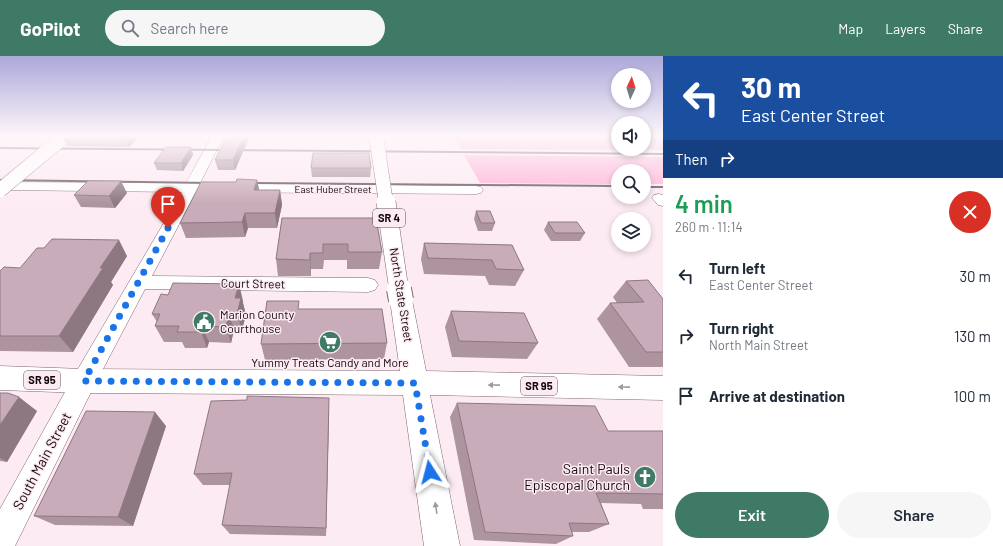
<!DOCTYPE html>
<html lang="en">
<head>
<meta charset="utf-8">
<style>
  body { margin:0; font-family:Barlow,sans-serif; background:#f6f6f7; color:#1f2937; height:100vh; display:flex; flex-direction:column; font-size:15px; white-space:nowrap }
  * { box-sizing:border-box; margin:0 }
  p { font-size:13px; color:#747a83 }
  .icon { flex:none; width:22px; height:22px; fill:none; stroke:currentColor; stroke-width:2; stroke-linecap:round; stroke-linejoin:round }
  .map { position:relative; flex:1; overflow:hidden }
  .details { display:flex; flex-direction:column; background:#fff; width:340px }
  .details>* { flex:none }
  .hud { background:#1a4fa0; color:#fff; overflow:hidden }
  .needle { width:26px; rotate:4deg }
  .fabs { position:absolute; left:611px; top:12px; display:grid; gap:8px }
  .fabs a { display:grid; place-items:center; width:40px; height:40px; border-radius:50%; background:#fff; box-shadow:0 2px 6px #0003; font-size:20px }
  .pin { position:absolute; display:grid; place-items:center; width:34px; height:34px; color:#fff; margin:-41px -17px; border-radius:50% 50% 50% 0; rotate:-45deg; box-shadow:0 0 4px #0007 }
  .pin .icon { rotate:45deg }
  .me { position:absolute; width:44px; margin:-22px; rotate:351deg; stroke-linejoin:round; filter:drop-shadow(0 0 3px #0008) }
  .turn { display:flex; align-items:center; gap:14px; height:84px; padding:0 12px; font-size:18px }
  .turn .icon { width:52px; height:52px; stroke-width:2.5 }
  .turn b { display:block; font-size:28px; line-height:34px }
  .then { display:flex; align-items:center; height:38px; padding:0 12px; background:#0003; gap:8px; font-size:15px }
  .round { display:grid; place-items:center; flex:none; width:42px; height:42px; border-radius:21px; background:#f6f6f7 }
  .overview { display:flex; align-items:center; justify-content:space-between; height:68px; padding:0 12px }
  h1 { font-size:24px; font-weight:600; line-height:30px; color:#1e9e55 }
  .action { display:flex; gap:8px; margin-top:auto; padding:8px 12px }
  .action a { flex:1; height:46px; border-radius:24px; background:#3e7a65; color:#fff; font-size:16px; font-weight:600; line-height:46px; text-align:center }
  .action a+a { background:#f6f6f7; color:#1f2937 }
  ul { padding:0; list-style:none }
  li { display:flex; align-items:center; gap:12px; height:60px; padding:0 12px }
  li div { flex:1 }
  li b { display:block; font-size:15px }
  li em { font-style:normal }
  header { display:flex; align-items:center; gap:24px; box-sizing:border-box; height:56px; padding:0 20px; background:#3e7a65; color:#fff }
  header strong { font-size:19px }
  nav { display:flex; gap:22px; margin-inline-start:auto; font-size:14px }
  .search { width:280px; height:36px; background:#f6f6f7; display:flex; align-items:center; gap:10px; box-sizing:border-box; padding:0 14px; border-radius:22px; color:#747a83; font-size:15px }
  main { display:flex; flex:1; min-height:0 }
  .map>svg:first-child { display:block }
  .green { fill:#fdb4d7 }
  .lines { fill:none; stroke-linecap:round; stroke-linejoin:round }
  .minor-casing { stroke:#7e6470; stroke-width:1 }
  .major-casing { stroke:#7e6470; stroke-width:1 }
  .minor { fill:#fff; fill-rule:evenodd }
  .major { fill:#fff; fill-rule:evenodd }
  .rail { stroke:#61545a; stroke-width:2 }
  .major-bridge-far2-casing { stroke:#7e6470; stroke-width:15; stroke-linecap:butt }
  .major-bridge-far1-casing { stroke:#7e6470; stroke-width:20; stroke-linecap:butt }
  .major-bridge-casing { stroke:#7e6470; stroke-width:26; stroke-linecap:butt }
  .major-bridge-far2 { stroke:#fff; stroke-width:14 }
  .major-bridge-far1 { stroke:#fff; stroke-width:19 }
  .major-bridge { stroke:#fff; stroke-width:24 }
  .wall { fill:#ad949f }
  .shaded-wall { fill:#8d7882 }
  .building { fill:#c9acb9; stroke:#8d7882 }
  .oneway { fill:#a09c9e }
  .route { stroke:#1a73e8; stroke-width:7; stroke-dasharray:0 12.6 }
  .labels { text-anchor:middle; stroke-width:3; stroke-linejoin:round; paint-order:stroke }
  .far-street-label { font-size:10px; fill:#12080d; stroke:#fdebf3 }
  .shield { fill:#fdebf3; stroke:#584c52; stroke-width:1 }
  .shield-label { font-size:11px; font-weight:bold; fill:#12080d }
  .street-label { font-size:12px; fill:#12080d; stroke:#fdebf3 }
  .poi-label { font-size:12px; fill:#12080d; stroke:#fdebf3; text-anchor:start }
  .near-street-label { font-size:14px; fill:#12080d; stroke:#fdebf3 }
  .near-poi-label { font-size:14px; fill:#12080d; stroke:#fdebf3; text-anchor:end }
</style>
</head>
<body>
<header>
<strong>GoPilot</strong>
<div class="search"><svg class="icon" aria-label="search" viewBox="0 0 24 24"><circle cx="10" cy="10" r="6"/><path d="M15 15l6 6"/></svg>Search here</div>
<nav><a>Map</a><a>Layers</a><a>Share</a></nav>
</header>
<main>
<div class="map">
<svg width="663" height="490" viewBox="0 0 663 490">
  <rect width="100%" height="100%" fill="#fdebf3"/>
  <path class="green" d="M454,80H618V93H644V80H663V94L461,93Z
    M464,99L663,101V128H644V115H618V128L480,127Z"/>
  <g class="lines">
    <g class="minor-casing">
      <path id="minor" d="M212,80H224L200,127L476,130L481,131L483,134L481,137L476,138L196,136L152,220L368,222L375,224L378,229L375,234L368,236L145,233L93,332L15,490H0V453L75,318L182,136L0,134V126L186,127Z
        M659,138L663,139V150L658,149L652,142L654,139Z"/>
    </g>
    <g class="major-casing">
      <path id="major" d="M401,236L409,238L412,244L426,315L663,320V344L430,339L460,490H424L403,339L84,337L0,334V310L84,313L400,315L390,244L393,238Z"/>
    </g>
    <use href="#minor" class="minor"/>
    <use href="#major" class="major"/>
    <path class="rail" d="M0,92L663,98
      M0,124L212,127
      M246,127L618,130
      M644,131H663"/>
    <g class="major-bridge-far2-casing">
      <path id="major-bridge-far2" d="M376,80L386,147
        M0,134L65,80"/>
    </g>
    <g class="major-bridge-far1-casing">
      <path id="major-bridge-far1" d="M386,146L399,234"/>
    </g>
    <g class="major-bridge-casing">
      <path id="major-bridge" d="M399,233L401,244"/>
    </g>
    <use href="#major-bridge-far2" class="major-bridge-far2"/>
    <use href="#major-bridge-far1" class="major-bridge-far1"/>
    <use href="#major-bridge" class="major-bridge"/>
  </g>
  <path class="wall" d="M62,80H139L129,91L67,90Z
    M227,80H293L292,82H249L235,114H218L215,104Z
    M191,91L193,99L183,115L157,114L154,107Z
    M311,112H371L370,121H312Z
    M257,124L259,134H280L282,149L277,172H248L245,181L186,182L180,167L236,126Z
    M127,137L115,152L81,151L74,139Z
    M476,155L495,167L492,175H478L474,163Z
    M282,162L382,196L379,213H347V204H324L323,213H311V220H278L276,203Z
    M548,166L585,177L580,185H551L544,174Z
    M424,187L512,189L524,214L515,230L489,229L485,220L424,218L421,203Z
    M127,200L111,226L113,229L73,296L0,295V215L20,212Z
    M626,225L663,243V311H629L597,263L610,247H617L613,241Z
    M243,245V247L246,259L242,274H234L231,287L209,286L207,292H185L182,286H164L155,270L157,266L152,258Z
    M300,253L387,287L384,303L265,304L261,288Z
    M451,255L538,287L527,303L452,301L445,271Z
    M0,337L37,355L7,406L0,405Z
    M247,344L329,356L326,480L230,478L222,469L230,429H203L194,418Z
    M457,347L608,375H663V453H643L641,448L601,447L609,468L589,476H572L573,480L556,488L474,484L450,361Z
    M166,370L133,470L55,469L34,460Z"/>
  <path class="shaded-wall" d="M126,80H139L129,91L125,81Z
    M244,80H248L249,82L235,114L233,104Z
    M191,91L193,99L183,115L181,107Z
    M257,124L260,138L254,134Z
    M121,125L127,137L115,152L109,140Z
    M280,134L282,149L277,172L275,157Z
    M245,157L248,172L245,181L242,166Z
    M119,184L127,200L111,226L113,229L73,296L59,280L100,212Z
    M310,197L311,213V220L310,204Z
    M239,228L243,245V247L246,259L242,274L237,258L235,242Z
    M229,258L234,274L231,287L226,271Z
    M202,270L209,286L207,292L201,276Z
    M19,341L37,355L7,406L0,402V369Z
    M329,342V356L326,480V472Z
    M155,356L166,370L133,470L118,461Z"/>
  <path class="building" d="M75,80H126L125,81Z
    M227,80H244L233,104H215Z
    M166,91H191L181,107H154Z
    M313,97H369L371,112H311Z
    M237,123L257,124L254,134H280L275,157H245L242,166L180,167L201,126H236Z
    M88,125H121L109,140L74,139Z
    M476,155H490L495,167H481Z
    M282,162H376L382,196H348V188H323V197H310V204L276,203Z
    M548,166H577L585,177H555Z
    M52,183L119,184L100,212H103L59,280H0V215L4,211L20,212L37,192H44Z
    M424,187L512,189L524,214L496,213L492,204L428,202Z
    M648,224L663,243V296H646L610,247L644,246L626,225Z
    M173,227L239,228L235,242H241L237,258H229L226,271L202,270L201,276H177L179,270H155L160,258H152L161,238L168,239Z
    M267,245H299L298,253H382L387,287L261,288Z
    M451,255L524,257L538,287L459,285Z
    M0,337H8L19,341L0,369Z
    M247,340L329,342L326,472L222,469L232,417L194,418L211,345L247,344Z
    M457,347L595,350L608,375H663V438L596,437L609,468L569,467L573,480L485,476Z
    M86,355L155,356L118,461L34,460Z"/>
  <defs><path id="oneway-solid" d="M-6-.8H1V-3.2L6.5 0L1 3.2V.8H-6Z"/></defs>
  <g class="oneway">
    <use href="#oneway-solid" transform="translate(494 329) rotate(-179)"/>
    <use href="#oneway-solid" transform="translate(624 331) rotate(-179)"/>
    <use href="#oneway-solid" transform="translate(436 452) rotate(-99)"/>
  </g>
  <linearGradient id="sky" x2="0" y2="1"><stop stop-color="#aca8da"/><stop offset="0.54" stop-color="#fef6fa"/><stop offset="1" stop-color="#fef6fa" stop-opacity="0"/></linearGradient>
  <rect width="663" height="148" fill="url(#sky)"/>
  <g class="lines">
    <path class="route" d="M168,172L84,325L415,327L430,416"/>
  </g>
  <defs>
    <g id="civic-disc" transform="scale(1.15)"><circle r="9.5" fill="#3e7a65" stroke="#fdebf3"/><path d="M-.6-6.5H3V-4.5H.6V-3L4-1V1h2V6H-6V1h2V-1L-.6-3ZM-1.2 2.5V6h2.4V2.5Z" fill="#fff"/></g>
    <g id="supermarket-disc" transform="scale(1.15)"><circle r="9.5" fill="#3e7a65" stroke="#fdebf3"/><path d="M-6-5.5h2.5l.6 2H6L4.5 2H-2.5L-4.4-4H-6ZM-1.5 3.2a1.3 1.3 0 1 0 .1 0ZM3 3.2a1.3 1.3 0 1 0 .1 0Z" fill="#fff"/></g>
    <g id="church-disc" transform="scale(1.15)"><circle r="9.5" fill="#3e7a65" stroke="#fdebf3"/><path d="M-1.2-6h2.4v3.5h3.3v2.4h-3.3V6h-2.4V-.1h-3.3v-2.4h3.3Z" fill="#fff"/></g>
  </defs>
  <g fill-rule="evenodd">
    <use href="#civic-disc" x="204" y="266"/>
    <use href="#supermarket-disc" x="330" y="286"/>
    <use href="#church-disc" x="645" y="421"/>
  </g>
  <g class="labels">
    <g class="far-street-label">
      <text x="333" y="137">East Huber Street</text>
    </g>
    <g class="shield">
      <rect x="373" y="153" width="32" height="18" rx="3"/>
      <rect x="24" y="315" width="36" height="18" rx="3"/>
      <rect x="521" y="321" width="36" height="18" rx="3"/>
    </g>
    <g class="shield-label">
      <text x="389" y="166">SR 4</text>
      <text x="42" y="328">SR 95</text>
      <text x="539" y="334">SR 95</text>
    </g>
    <g class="street-label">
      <text transform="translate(253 228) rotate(1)" y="4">Court Street</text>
      <text transform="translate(401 239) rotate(81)" y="4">North State Street</text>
    </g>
    <g class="poi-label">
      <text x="220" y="263">Marion County<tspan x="220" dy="14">Courthouse</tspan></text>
      <text x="330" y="311" text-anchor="middle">Yummy Treats Candy and More</text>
    </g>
    <g class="near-street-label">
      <text transform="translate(42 405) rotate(-62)" y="5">South Main Street</text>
    </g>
    <g class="near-poi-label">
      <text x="630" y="418">Saint Pauls<tspan x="630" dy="16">Episcopal Church</tspan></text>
    </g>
  </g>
</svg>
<div class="fabs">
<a><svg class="needle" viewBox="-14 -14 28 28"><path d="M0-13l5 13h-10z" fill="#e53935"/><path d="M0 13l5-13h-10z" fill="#747a83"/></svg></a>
<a><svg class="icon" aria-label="sound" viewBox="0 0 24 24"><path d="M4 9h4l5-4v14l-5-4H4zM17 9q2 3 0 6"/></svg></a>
<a><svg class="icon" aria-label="search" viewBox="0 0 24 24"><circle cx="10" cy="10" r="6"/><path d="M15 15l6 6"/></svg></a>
<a><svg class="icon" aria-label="layers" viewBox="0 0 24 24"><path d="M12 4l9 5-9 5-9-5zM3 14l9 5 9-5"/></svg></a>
</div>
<div class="pin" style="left:168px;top:172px;background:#d93025"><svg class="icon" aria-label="arrive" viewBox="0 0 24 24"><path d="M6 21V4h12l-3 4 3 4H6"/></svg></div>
<svg class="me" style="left:430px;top:416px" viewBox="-20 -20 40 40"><path d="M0-17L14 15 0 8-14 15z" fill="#1a73e8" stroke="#fff" stroke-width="4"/></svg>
</div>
<section class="details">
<div class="hud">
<div class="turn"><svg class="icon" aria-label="left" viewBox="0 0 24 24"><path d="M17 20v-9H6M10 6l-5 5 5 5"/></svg><div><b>30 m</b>East Center Street</div></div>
<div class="then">Then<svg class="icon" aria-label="right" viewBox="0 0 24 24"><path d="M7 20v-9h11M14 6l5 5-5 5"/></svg></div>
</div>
<div class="overview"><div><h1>4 min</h1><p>260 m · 11:14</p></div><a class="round" style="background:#d93025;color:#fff"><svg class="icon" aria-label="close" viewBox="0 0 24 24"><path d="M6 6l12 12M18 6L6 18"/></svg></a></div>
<ul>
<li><svg class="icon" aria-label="left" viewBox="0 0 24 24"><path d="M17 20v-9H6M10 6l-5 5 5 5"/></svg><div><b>Turn left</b><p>East Center Street</p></div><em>30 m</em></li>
<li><svg class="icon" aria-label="right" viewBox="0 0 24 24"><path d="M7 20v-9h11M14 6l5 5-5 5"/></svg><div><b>Turn right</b><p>North Main Street</p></div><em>130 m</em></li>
<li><svg class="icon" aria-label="arrive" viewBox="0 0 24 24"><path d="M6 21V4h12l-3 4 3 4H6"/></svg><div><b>Arrive at destination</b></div><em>100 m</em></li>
</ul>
<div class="action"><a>Exit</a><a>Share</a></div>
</section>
</main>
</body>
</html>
